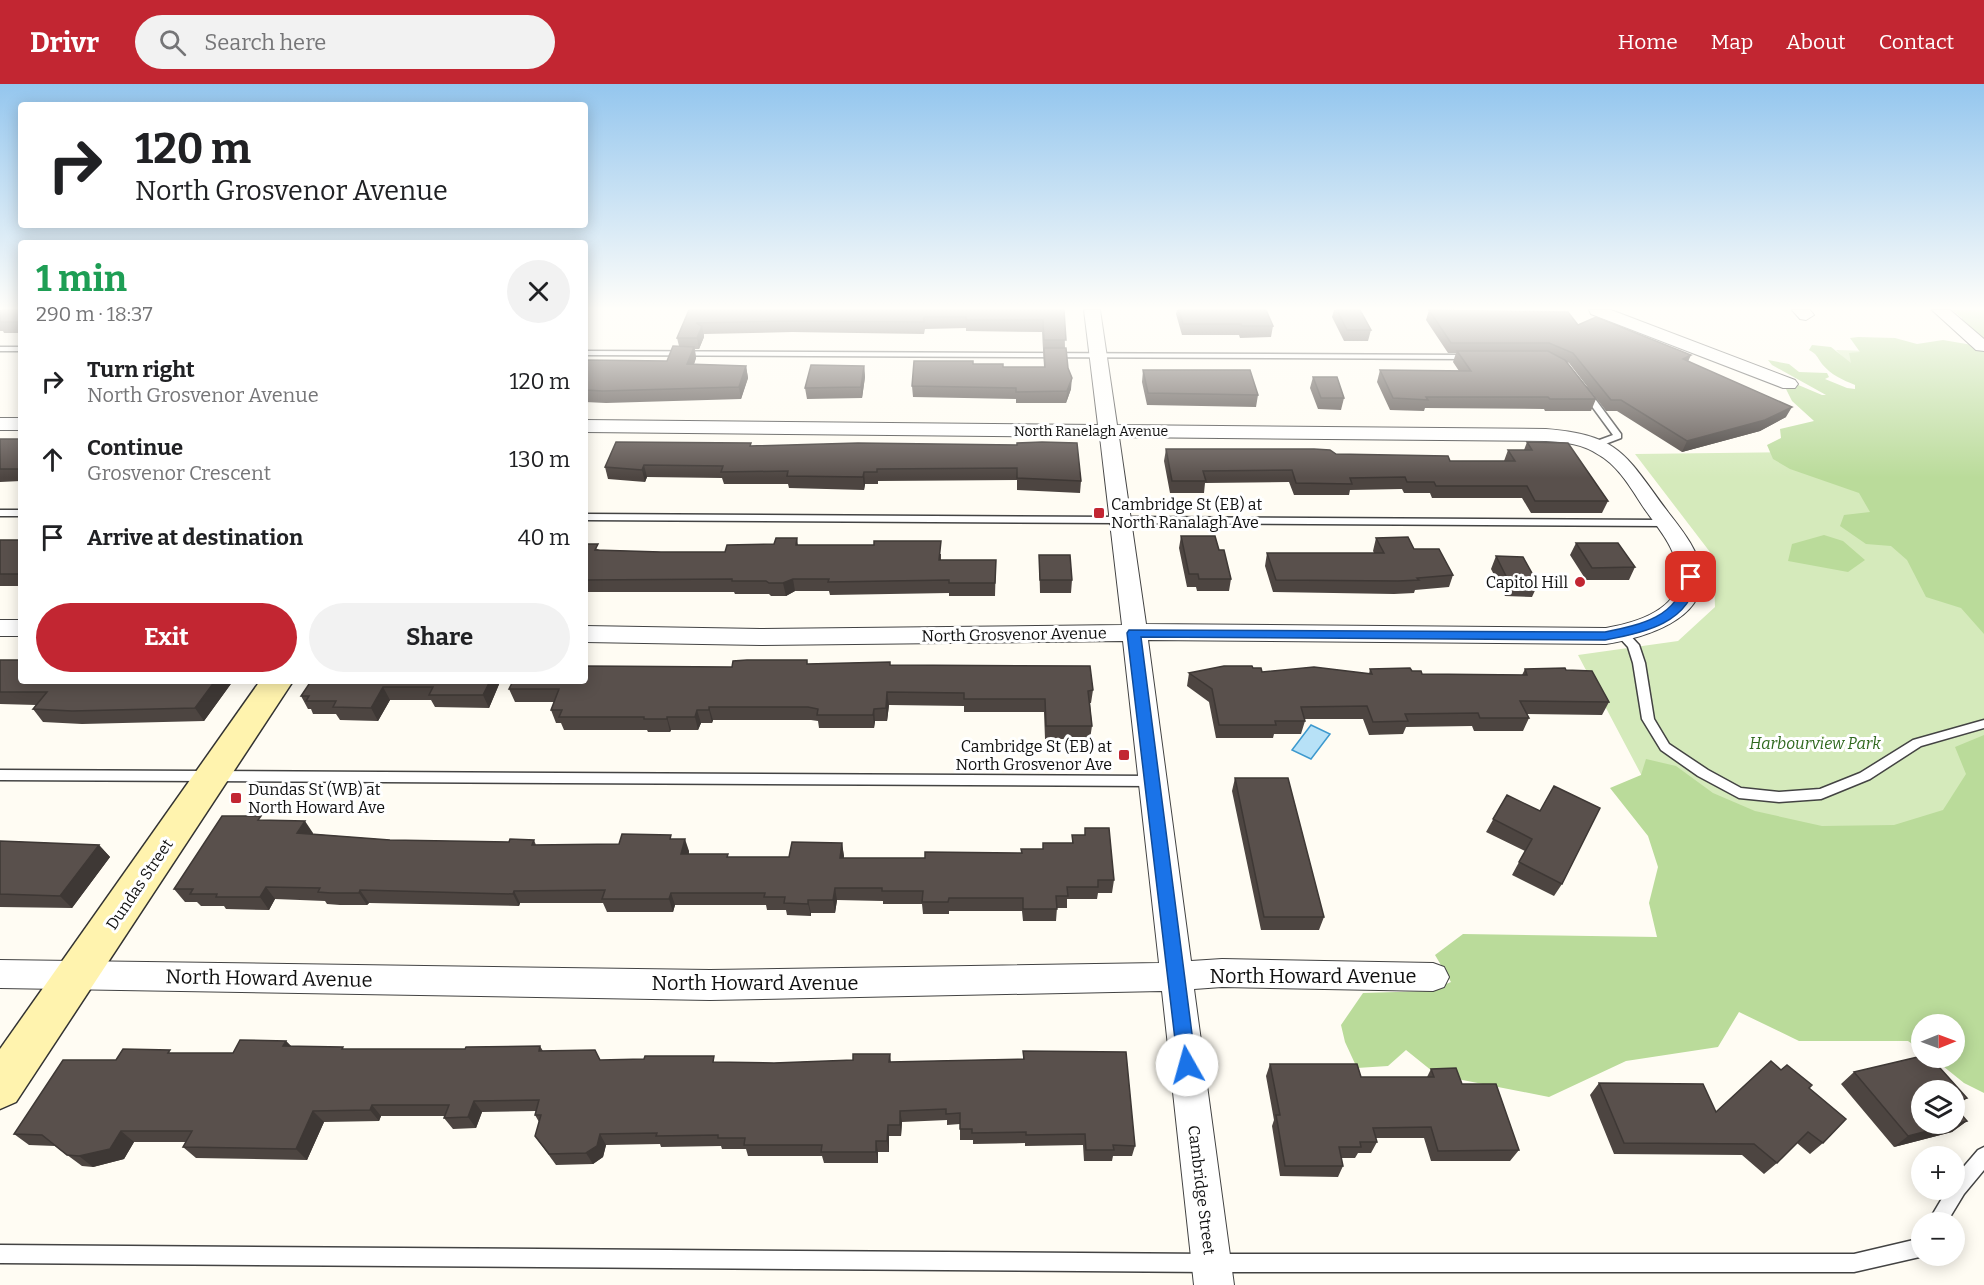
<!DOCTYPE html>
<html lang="en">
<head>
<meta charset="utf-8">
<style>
  body { margin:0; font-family:Bitter,serif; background:#f2f2f2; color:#202124; height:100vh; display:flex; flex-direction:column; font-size:22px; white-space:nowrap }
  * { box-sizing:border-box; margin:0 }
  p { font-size:20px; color:#757577 }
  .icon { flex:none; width:33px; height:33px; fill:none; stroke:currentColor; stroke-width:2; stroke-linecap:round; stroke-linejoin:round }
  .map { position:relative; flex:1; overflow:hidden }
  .side { position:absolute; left:18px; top:156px; width:570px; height:444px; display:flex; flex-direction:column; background:#fff; border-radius:6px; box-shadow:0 3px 15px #0003 }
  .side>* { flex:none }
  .guide { position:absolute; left:18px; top:18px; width:570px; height:126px; border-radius:6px; box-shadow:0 3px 15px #0003; background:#fff; color:#202124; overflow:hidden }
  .needle { width:39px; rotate:89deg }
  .buttons { position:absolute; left:1911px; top:930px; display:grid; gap:12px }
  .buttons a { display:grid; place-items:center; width:54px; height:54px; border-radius:50%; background:#fff; box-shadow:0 3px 15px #0003; font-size:30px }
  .pin { position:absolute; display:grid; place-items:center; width:51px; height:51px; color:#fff; margin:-26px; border-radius:12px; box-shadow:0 3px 9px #0006 }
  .me { position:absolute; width:66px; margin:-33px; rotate:353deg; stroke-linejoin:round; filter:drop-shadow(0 0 4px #0008) }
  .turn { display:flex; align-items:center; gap:21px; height:126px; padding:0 18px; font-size:27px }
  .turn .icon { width:78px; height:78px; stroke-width:2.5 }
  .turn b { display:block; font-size:42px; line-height:51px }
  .round { display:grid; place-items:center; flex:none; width:63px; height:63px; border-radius:32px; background:#f2f2f2 }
  .head { display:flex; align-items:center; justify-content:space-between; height:102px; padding:0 18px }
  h1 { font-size:36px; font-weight:700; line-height:45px; color:#1e9e55 }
  .action { display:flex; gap:12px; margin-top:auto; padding:12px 18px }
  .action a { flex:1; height:69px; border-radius:36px; background:#c22632; color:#fff; font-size:24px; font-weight:700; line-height:69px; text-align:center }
  .action a+a { background:#f2f2f2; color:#202124 }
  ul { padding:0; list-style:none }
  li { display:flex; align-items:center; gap:18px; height:78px; padding:0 18px }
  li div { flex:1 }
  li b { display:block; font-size:22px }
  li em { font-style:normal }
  header { display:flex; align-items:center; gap:36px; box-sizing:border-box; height:84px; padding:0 30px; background:#c22632; color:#fff }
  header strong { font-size:28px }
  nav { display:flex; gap:33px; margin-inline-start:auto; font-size:21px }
  .search { width:420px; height:54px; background:#f2f2f2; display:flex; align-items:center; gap:15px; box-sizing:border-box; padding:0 21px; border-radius:33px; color:#757577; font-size:22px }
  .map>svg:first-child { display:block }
  .green { fill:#d5eabb }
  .forest { fill:#badb9a }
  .water { fill:#b7e1f7; stroke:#3d99ce; stroke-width:1.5 }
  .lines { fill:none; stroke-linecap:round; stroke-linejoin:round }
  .lane-casing { stroke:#434343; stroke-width:3 }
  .street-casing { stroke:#434343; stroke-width:2 }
  .secondary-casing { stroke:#323232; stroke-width:3 }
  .lane { fill:#fff; fill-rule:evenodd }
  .street { fill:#fff; fill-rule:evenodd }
  .secondary { fill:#fff3ae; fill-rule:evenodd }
  .wall { fill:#4d4541 }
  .shaded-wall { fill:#3e3835 }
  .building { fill:#59504c; stroke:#3e3835; stroke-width:1.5 }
  .route { fill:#1a73e8; stroke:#114b97; stroke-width:1.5 }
  .poi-dot { fill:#c22632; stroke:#fff; stroke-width:2 }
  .labels { text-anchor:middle; stroke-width:6; stroke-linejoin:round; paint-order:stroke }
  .far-street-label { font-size:14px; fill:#101010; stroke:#fff }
  .poi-label { font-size:16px; fill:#101010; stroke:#fff; text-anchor:start }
  .street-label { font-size:16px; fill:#101010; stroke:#fff }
  .park-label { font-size:16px; font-style:italic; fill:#30691f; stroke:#fff }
  .near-street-label { font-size:20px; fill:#101010; stroke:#fff }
</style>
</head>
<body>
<header>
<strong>Drivr</strong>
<div class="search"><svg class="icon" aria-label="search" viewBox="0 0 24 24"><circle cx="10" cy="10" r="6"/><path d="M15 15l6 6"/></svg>Search here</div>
<nav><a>Home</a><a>Map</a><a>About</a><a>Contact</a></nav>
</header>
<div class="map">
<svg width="1984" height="1201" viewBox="0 0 1984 1201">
  <rect width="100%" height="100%" fill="#fffcf3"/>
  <path class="green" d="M1836,266L1984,270V911L1729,857L1578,571L1678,557L1715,523L1713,472L1635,370L1801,368L1893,327Z"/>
  <path class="forest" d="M1952,226H1984V257L1962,241V234Z
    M1858,253L1895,254L1917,260L1943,256L1984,263V550L1961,524L1926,513L1907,476L1891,462L1866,460L1840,442L1844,431L1870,428L1859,409L1790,385L1773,375L1767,361L1781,354L1780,345L1814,337L1792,317L1786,305L1796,300L1822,311H1826L1772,281L1768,276L1789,280L1799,288L1827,289L1829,293L1825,295L1847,304L1855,305V301C1843,296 1831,291 1822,280C1817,273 1817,270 1809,266L1812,261L1831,263L1851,279L1849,269L1860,268L1850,254Z
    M1824,451L1843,457L1865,476L1848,488L1788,477L1792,460Z
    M1984,651V1009L1964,999L1933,974H1954V940H1922L1921,966L1908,957H1799L1739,928L1718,963L1626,977L1549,1013L1437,991L1406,966L1388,982L1357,984L1345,958L1341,941L1363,909L1429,907L1451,898L1435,871L1463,850L1657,853L1649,819L1658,783L1648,752L1610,704L1641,691L1646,675L1676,682L1713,709L1755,727L1822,742L1894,741L1943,726L1966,690L1955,663Z"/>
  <path class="water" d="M1311,641L1330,650L1311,675L1292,666Z"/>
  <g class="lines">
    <g class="lane-casing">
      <path id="lane" d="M0,263H21V267H0Z
        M585,267L1469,271L1473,273L1469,275L585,271Z
        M1584,303L1587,304L1621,350V354L1600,362H1594V358L1613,351L1580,306Z
        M0,426H21V432H0Z
        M585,430L1666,436L1671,439L1666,442L585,436Z
        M1622,546L1626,547L1639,561L1645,579L1654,635L1669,660L1708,686L1741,704L1779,708L1820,705L1860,689L1913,656L1984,636V644L1921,662L1870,695L1821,715L1779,718L1739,714L1698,692L1661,666L1642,635L1633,579L1628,563L1616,550Z
        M0,686L1151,692L1156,693L1158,697L1156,701L1151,702L0,696Z
        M1984,1063V1086L1964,1110L1947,1138H1928L1947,1106H1954V1094L1978,1066Z
        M1922,1154V1172H1924L1854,1188H1211L0,1179V1161L1211,1170H1854Z"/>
    </g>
    <g class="street-casing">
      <path id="street" d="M1084,226H1100L1117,341L1546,345C1621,351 1626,372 1668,428C1681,445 1698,465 1701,487C1709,536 1642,554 1606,560L1148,556L1191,877L1222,875L1433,879L1444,883L1449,893L1444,903L1433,907L1222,903L1194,905L1234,1201H1194L1162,907L710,916L0,904V876L710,886L1159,879L1123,557L761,561L585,558V542L761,545L1122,541L1100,353L585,348V336L1098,341ZM1119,353L1546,357C1565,358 1583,360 1599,371C1620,383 1633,408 1646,427C1657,442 1669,457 1675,474C1693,521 1642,538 1606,544L1146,540Z
        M1589,226H1611L1795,296L1798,300L1795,304H1783L1591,230Z
        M1792,226H1810L1814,231L1806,236L1800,235Z
        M1932,226H1950L1984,255V267L1976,266Z
        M0,334H21V346H0Z
        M0,536H21V552H0Z"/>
    </g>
    <g class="secondary-casing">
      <path id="secondary" d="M260,597H293L16,1018L0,1025V965Z"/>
    </g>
    <use href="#lane" class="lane"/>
    <use href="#street" class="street"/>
    <use href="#secondary" class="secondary"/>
  </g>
  <path class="wall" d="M21,226V249H4L3,247H0V227Z
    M689,226H1064L1065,264L1071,305L1066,319H1016V315L913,313L912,302L973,280L1003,283H1044L1042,248L966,247V244L925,245L924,250L792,248L704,250V253L699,265H695L696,274L694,280L746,282L748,294L741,315L606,319L585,318V276L667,277L679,262L677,254Z
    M1177,226H1266L1273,242L1271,253L1240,254L1239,251H1182L1176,230Z
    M1334,226H1360L1371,246L1368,257H1344L1332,233Z
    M1429,226L1578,241L1689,277L1786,333L1760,347L1682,368L1617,327H1606L1569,279L1567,278L1596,315L1591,327H1545L1544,325L1425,324L1424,327L1390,326L1377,298L1380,286L1459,287L1453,278L1456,269H1448L1426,236Z
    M864,282L865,293L862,314L807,315L805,304Z
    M1143,286L1258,311L1256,323L1147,321L1142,298Z
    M1313,293L1344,314L1341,326L1318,325L1310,304Z
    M0,355H21V397L0,398Z
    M1527,358L1608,417L1602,429H1531L1522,414H1432L1430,409H1404L1402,405L1350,406L1349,411H1294L1289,398L1205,399L1204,409H1170L1164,377L1166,365L1336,370L1450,377H1504L1508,366H1524Z
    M751,359V362L1017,361L1081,397L1080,409L1017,406V396L878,397V400H865L864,406L789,404L788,400H724L722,394L647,393L645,398L608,395L605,383Z
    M1181,452L1219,466L1231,495L1229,507H1197L1196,503H1187L1179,464Z
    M797,454L798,461L941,470V476H996L995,512H949V509L830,511L829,507H795L786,512H771L769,510H735L734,508H585V460L600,466L661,468H725L774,460Z
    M1376,454L1414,465L1453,491L1449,503L1415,506L1414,509L1394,510L1273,508L1265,482L1267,469H1374L1373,467Z
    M0,456H21V502H0Z
    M1576,459L1635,483L1629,496H1586L1570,471Z
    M1039,471L1072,496L1071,509H1040Z
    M1496,472L1538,500L1532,513L1505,512L1491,485Z
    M0,576L233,597L204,637L82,640L43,638L33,625L36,621L0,620Z
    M890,578V581L1093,606L1091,619H1090L1092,642L1090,655H1045L1044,628H964V622L889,621L887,637H875L874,644H819L818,637L811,636H713L712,639H701L698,646H671L670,648H648L647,646H564L561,639H556L551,626L554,618H515L509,605L732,583L808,580Z
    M1253,584L1262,588L1369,590L1370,585L1412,587L1422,590L1522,591L1525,585L1566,586L1609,618L1602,631L1527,630L1529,634L1523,647H1474L1472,642L1406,643L1403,650L1369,651L1363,635H1304L1305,637L1301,650H1274L1273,654H1216L1209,618L1187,602L1189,589Z
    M311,597L500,598L489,624L435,623L431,616H390L378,637L340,636L336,630H313L311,625H308L301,612Z
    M1235,694L1324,833L1319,846H1261L1232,707Z
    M1507,711L1562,800L1554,812L1512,791L1525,767L1486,748Z
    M264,736L313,749V750L390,756L509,758L534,756L536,761L619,760L673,755L689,767V770L728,773H789L842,759L844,774H925L1021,769L1043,765V759H1072V751H1085V744L1114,796L1112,809H1098L1097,815H1067V824H1057L1056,837H1023L1022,827H949V830H923L922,820H883V817L837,816L835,829H811V832L787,831L786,826H767L766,821H675L673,828H607L603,819H520L519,822L369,819L367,821H340L327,820L325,817L275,815L269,826L226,825L224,822H201L197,818H185L174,805Z
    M0,757L99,761L110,773L72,824L0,823Z
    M286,957L291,962L345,965H465L540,962L543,967L595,966L600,976L774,979L853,976L890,970L891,978L1023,975V967L1135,1062L1132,1072H1113L1112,1077H1084L1083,1061L1025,1062V1059L973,1060V1056H960V1040L947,1041V1036L902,1038L901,1052H889V1068H878V1079H824L822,1072H748L746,1065H722L721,1062L661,1063L660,1060L606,1061L603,1073L593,1080L556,1081L535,1052L539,1038L535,1031L536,1027L482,1028L476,1044L453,1045L444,1034L445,1032H381L379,1037L324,1038L307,1076L196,1074L183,1063L186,1058H134L124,1075L93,1083L82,1082L55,1062L29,1061L14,1050L116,976L173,969H233Z
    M1270,980L1361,993H1427L1431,985L1462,1000L1519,1066L1510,1077H1431L1424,1054H1376L1377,1058L1371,1069H1358L1355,1074H1341L1343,1082L1338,1093L1280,1092L1272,1042L1274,1036L1266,992Z
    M1781,986L1809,1004L1823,1059L1810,1070L1797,1059L1777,1079L1764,1090L1742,1071L1614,1070L1590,1011L1599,999L1716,1028Z
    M1854,988L1967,1014L1955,1023L1967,1037L1952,1048L1894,1063L1841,1000Z"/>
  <path class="shaded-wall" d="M702,242L704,253L699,265L697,254Z
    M694,263L696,274L690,292L687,280Z
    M1691,271L1686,282L1683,275Z
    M746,282L748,294L741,315L739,303Z
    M864,282L865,293L862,314L861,303Z
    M1072,294L1071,305L1066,319L1067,307Z
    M1792,323L1786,333L1760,347L1682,368L1687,357Z
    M644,381L647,393L645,398L642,386Z
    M864,388L865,400L864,406L863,393Z
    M793,495L795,507L786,512L783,499Z
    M215,597H233L204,637L195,624Z
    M490,597H500V598L489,624L483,611Z
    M383,603L390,616L378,637L371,624Z
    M887,608L889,621L887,637L886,624Z
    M709,623L713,636L712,639L709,626Z
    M874,625L875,637L874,644L873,631Z
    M697,626L701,639L698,646L695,633Z
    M667,633L671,646L670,648L667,635Z
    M305,737L313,749L306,762L297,749Z
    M685,755L689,767L685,782L681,770Z
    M842,759L844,772L842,786L840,774Z
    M99,761L110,773L72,824L60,812Z
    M266,803L275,815L269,826L260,813Z
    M835,804L837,816L835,829L833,816Z
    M360,806L369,819L367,821L359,809Z
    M514,807L520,819L519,822L513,810Z
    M671,809L675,821L673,828L669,815Z
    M808,816L811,829V832L808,820Z
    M286,957L297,968L283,962Z
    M1967,1014L1954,1024V1017Z
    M474,1017L482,1028L476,1044L468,1033Z
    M372,1021L381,1032L379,1037L370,1026Z
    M313,1027L324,1038L307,1076L296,1065Z
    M900,1027L902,1038L901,1052L900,1041Z
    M1967,1037L1952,1048L1894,1063L1908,1052Z
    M888,1041L889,1052V1068L887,1057Z
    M121,1047L134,1058L124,1075L93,1083L79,1072Z
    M600,1050L606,1061L603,1073L593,1080L586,1069Z
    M876,1057L878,1068V1079L876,1068Z"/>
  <path class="building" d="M3,226H21V238H0V227Z
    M689,226H1064L1066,256H1044L1043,236H966V233H924V238L791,237L696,239L702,242L697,254H677Z
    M1179,226H1266L1273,242H1242L1241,240H1183Z
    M1337,226H1360L1371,246H1347Z
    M1429,226L1568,228L1578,241L1596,233L1691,271L1683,275L1792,323L1765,336L1687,357L1621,316H1611L1573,269L1549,259H1451Z
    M673,262L694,263L687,280L746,282L739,303L603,307L585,306V276L667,277Z
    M1044,264H1066L1068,284L1072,294L1067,307L1016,308V304L912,302L914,277H973V280H1003V283H1045Z
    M1457,267H1548L1565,276L1596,315H1550L1548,313H1426L1428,316L1393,314L1380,286L1471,287Z
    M811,281L864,282L861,303L805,304Z
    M1143,286H1250L1258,311L1148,309Z
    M1313,293H1337L1344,314H1321Z
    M0,355H21V385H0Z
    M616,358L751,359L750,362L858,359L1017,361V359L1042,358L1077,359L1081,397L1017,394V384L877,385V388H864L863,393L787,392L788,387L721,388L723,382L644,381L642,386L605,383Z
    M1527,358L1568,359L1608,417H1535L1527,402H1436L1434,398H1407L1405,393L1350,394L1352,400L1296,399L1292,386L1203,387L1206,397H1172L1166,365H1314L1330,366L1336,370L1448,372L1450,377H1515L1508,366H1532Z
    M1181,452H1215L1219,466H1224L1231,495H1199L1198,490H1189Z
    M1408,453L1414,465H1439L1453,491L1417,494L1419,496L1398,497L1276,496L1267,469H1384L1376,454Z
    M776,454H797L796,461H874V457H941L939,476H996L995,499H949V496L828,498L829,495H793L783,499H769L766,497H732V495L585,496V460H598L595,466L661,468H725L727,461L774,460Z
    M0,456H21V490H0Z
    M1576,459H1618L1635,483L1592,484Z
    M1039,471H1070L1072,496H1040Z
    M1496,472L1523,473L1538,500H1510Z
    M0,576H21V597H215L195,624L72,627L33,625L47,608H0Z
    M747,576H807V580L890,578V581L1090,582L1093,606L1088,607L1092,642H1046L1045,615H964V609L887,608L886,624L874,625L873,631H817L818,625L808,623H709V626H697L695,633H667V635H644V633H559L562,626H551L559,605H509L513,597H585V582L732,583L733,577Z
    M1224,582H1252L1253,584H1261L1262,588L1314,583L1372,590L1370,585L1410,584L1412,587H1421L1422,590L1527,591L1525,585L1565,584L1566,586L1592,587L1609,618L1520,617L1529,634H1480L1478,629L1405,630L1408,637L1373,638L1367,622L1301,623L1305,637H1275L1276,641H1219L1212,605L1189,589Z
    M311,597H490L483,611H429L433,603H383L371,624L333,623L336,617H306L309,612H301Z
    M1235,694H1288L1324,833H1264Z
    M1554,702L1600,724L1562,800L1519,778L1532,755L1493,735L1507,711L1540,727Z
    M222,732H261L258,736L305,737L297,749L390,756L509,758L510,755L534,756L532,761L619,760L622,750L671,751L670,755H685L681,770H728L727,773H789L792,758L842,759L840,774H925V768L1022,769L1021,765H1043V759H1073L1072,751H1085V744H1109L1114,796H1098V803H1067L1068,812H1056L1057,825H1023V814H949L948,818H922L923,807H882V804H835L833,816H808V820L784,819L785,813H764L765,809H671L669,815H602L605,806L514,807L513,810L360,806L359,809H331L318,808L320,804L266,803L260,813H216L217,810H190L193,805H174Z
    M0,757L99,761L60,812L0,810Z
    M240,956L286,957L283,962L343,963L342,965H465L466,963L540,962L539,967L595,966L600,976L644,975L645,972H714L713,978L774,979L853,976V970H890L889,978L1024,975L1023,967L1126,968L1135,1062L1113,1061L1114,1066H1086L1085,1050L1026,1051V1048L972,1049V1045H960V1029L946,1030V1025L900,1027V1041H888L887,1057H876V1068H821L822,1061H744L745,1054H718V1051L656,1052L657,1049L600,1050L597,1062L586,1069L549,1070L535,1052L541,1031H535L539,1016L474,1017L468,1033L444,1034L449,1021H372L370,1026L313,1027L296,1065L183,1063L192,1047H121L110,1065L79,1072L67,1071L42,1051L14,1050L63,976H116L123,965L170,966L168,969H233Z
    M1922,972V974H1931L1967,1014L1954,1017V1006H1922V1040H1954V1022L1967,1037L1908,1052L1854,988Z
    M1771,977L1781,986L1787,981L1812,1001L1809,1004L1846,1035L1823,1059L1808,1048L1777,1079L1754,1060L1624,1059L1599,999L1703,1000L1716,1028Z
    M1270,980H1357L1361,993H1434L1431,985L1456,984L1462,1000H1496L1519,1066L1438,1067L1431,1043L1373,1044L1377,1058H1360L1361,1063H1339L1343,1082H1285L1276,1031H1280Z"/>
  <linearGradient id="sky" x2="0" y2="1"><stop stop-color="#94c6ee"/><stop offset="0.57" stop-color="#fffefa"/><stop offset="1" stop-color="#fffefa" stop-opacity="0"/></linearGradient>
  <rect width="1984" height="394" fill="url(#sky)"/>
  <path class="route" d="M1691,489L1697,493C1691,539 1644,549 1605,556L1141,553L1196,981L1193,987L1187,990L1180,987L1178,981L1127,549L1129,546L1605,548C1640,541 1679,533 1685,493Z"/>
  <g class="poi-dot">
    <rect x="1093" y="423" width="12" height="12" rx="3"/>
    <circle cx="1580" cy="498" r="6"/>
    <rect x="1118" y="665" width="12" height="12" rx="3"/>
    <rect x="230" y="708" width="12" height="12" rx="3"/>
  </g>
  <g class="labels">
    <g class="far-street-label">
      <text x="1091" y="352">North Ranelagh Avenue</text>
    </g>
    <g class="poi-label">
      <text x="1111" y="426">Cambridge St (EB) at<tspan x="1111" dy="18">North Ranalagh Ave</tspan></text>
      <text x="1568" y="504" text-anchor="end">Capitol Hill</text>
      <text x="1112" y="668" text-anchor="end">Cambridge St (EB) at<tspan x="1112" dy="18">North Grosvenor Ave</tspan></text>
      <text x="248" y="711">Dundas St (WB) at<tspan x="248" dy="18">North Howard Ave</tspan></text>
    </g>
    <g class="street-label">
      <text transform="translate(1014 550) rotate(-1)" y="6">North Grosvenor Avenue</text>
      <text transform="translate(139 800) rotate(-56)" y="6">Dundas Street</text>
      <text transform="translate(1202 1106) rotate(83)" y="6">Cambridge Street</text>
    </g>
    <g class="park-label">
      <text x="1815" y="665">Harbourview Park</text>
    </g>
    <g class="near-street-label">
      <text x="1313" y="899">North Howard Avenue</text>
      <text transform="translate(269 894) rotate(1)" y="7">North Howard Avenue</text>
      <text x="755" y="906">North Howard Avenue</text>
    </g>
  </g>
</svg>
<div class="buttons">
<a><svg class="needle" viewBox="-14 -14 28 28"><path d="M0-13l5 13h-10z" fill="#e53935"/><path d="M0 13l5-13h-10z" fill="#757577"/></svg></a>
<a><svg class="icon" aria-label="layers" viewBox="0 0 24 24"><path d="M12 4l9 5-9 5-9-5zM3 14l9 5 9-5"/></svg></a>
<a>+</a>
<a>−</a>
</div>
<div class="pin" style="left:1691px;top:493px;background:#d93025"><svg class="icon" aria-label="arrive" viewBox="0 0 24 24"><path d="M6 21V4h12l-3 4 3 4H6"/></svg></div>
<svg class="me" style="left:1187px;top:981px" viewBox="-20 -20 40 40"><circle r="19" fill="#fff"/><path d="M0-13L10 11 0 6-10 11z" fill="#1a73e8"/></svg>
<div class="guide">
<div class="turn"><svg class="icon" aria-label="right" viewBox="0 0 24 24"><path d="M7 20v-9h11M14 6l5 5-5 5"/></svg><div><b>120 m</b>North Grosvenor Avenue</div></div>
</div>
<section class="side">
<div class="head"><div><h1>1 min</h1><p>290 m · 18:37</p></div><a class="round"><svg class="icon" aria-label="close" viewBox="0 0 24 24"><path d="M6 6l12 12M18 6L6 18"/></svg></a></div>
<ul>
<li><svg class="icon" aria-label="right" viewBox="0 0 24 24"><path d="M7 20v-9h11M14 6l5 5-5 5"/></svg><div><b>Turn right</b><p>North Grosvenor Avenue</p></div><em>120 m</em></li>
<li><svg class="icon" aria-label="ahead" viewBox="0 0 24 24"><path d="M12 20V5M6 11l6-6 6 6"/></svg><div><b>Continue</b><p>Grosvenor Crescent</p></div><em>130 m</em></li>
<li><svg class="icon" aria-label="arrive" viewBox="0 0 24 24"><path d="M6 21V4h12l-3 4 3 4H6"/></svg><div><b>Arrive at destination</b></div><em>40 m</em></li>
</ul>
<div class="action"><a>Exit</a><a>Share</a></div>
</section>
</div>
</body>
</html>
